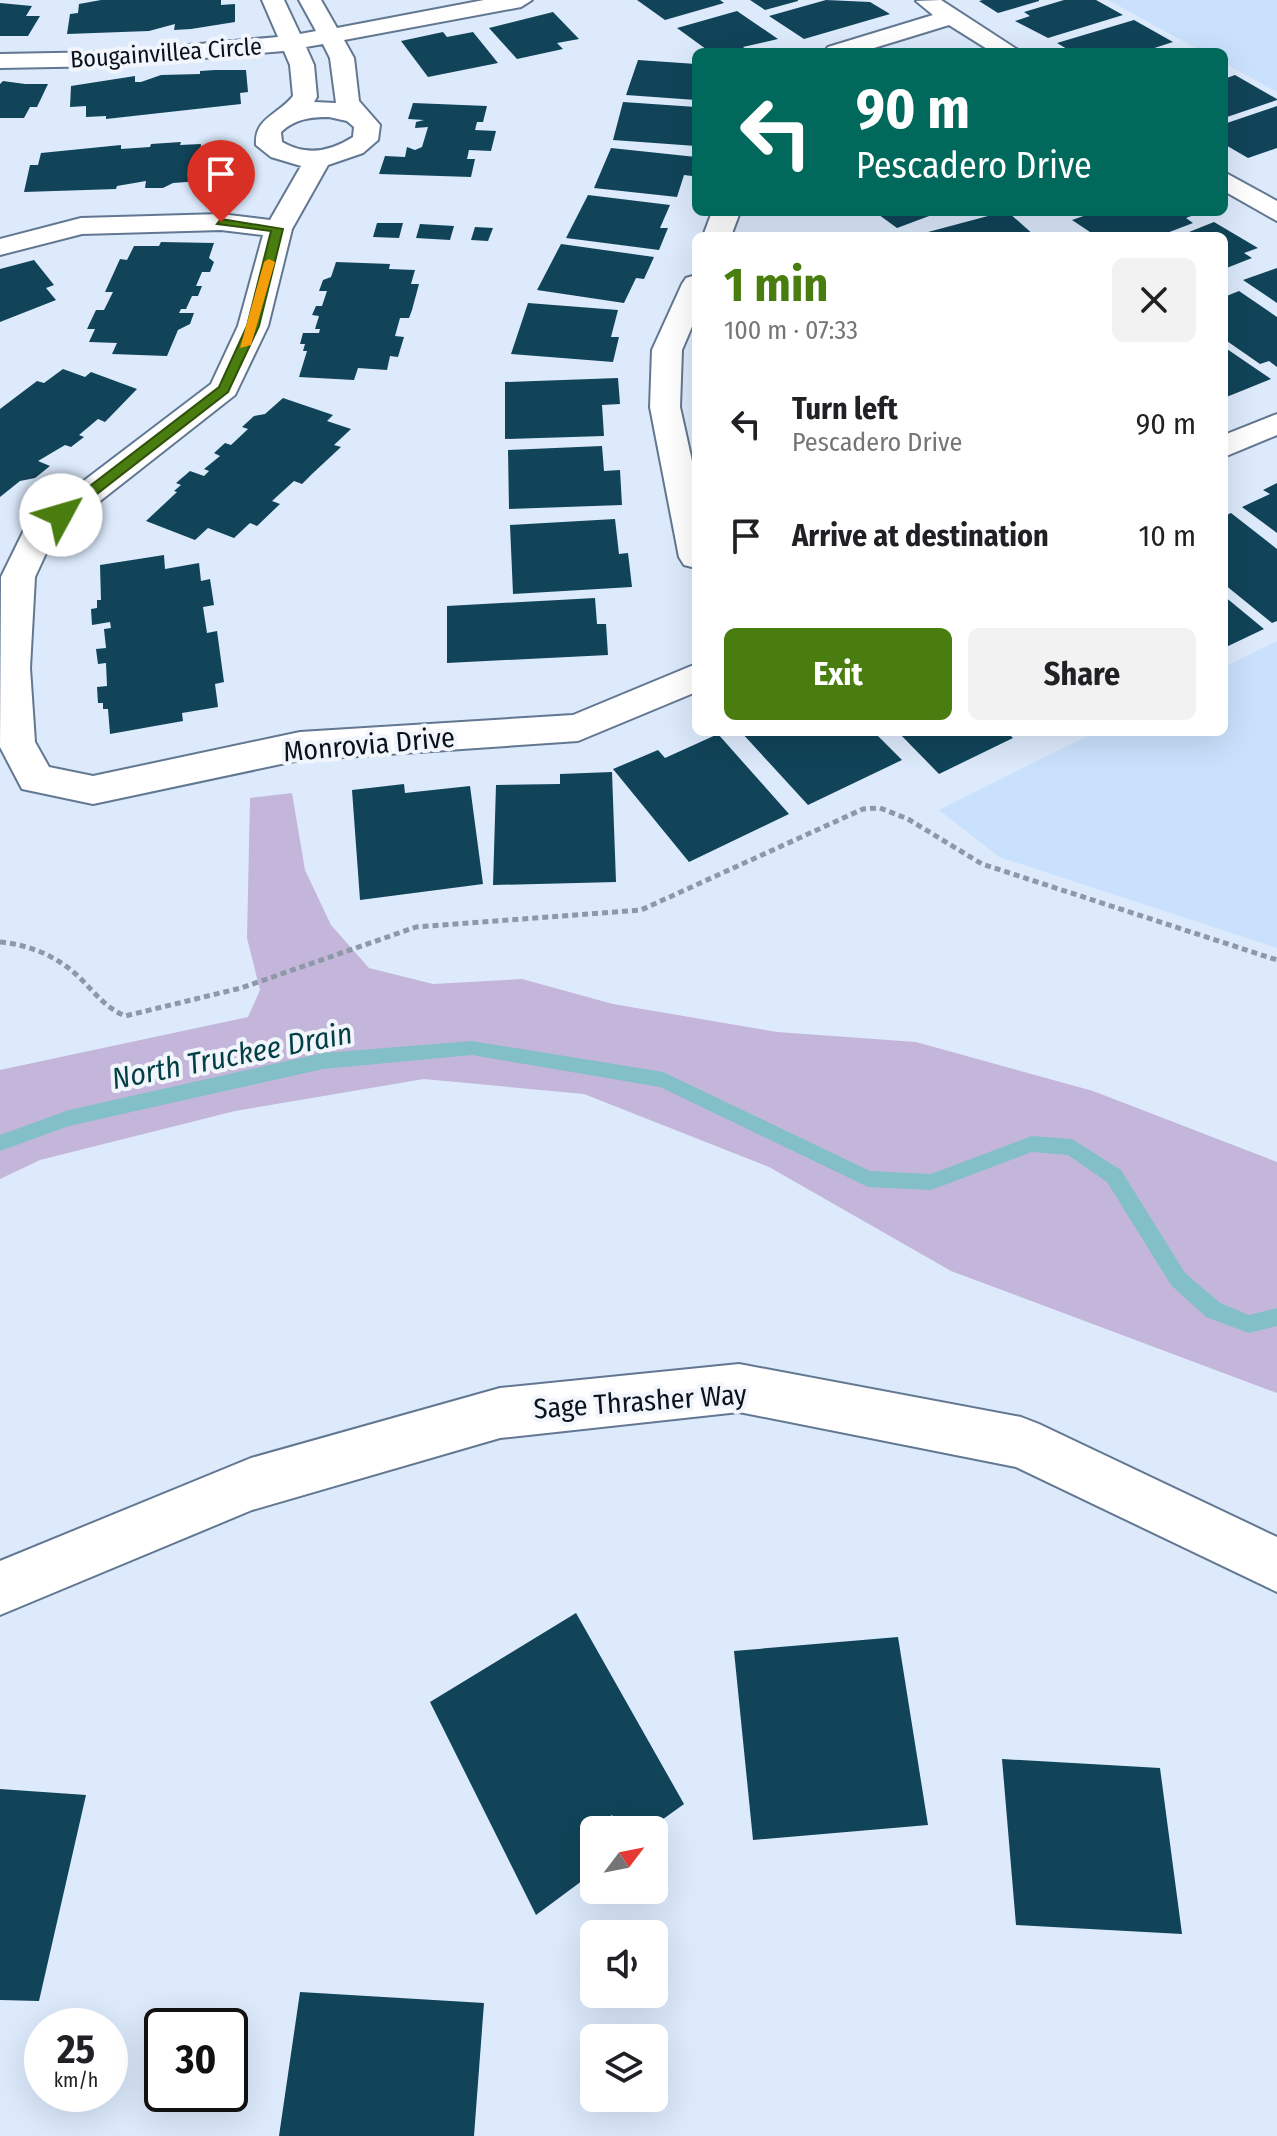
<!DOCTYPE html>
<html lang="en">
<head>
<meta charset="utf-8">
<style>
  body { margin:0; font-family:"Fira Sans Condensed",sans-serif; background:#f2f2f2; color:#202124; height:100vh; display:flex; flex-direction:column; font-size:30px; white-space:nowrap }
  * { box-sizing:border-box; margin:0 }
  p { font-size:26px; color:#757577 }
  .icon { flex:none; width:44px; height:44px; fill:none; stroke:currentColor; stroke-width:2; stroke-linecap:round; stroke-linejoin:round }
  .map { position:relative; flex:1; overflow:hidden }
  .details { position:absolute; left:692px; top:232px; width:536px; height:504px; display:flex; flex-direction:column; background:#fff; border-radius:12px; box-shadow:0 8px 32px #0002 }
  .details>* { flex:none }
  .guide { position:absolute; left:692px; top:48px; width:536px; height:168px; border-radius:12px; box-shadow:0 8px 32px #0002; background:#00695c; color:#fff; overflow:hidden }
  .needle { width:52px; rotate:58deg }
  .controls { position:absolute; left:580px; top:1816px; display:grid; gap:16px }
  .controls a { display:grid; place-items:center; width:88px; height:88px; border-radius:12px; background:#fff; box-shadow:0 8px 32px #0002; font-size:40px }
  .speed { position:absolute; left:24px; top:2008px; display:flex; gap:16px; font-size:40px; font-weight:700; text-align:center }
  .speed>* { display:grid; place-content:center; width:104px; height:104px; border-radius:50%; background:#fff; box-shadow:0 8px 32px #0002; line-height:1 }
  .speed small { font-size:20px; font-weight:400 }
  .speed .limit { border:4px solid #111; border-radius:12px; background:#fff; color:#111 }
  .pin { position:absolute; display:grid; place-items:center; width:68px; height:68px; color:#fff; margin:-82px -34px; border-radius:50% 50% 50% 0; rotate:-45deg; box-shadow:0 0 8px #0007 }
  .pin .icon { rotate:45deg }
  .me { position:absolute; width:88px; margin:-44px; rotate:51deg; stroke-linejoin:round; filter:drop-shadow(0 0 6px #0008) }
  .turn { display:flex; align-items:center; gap:28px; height:168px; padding:0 32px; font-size:36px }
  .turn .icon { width:104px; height:104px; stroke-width:2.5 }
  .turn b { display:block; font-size:56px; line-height:68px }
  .round { display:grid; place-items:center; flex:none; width:84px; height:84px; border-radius:12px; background:#f2f2f2 }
  .overview { display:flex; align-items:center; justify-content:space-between; height:136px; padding:0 32px }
  h1 { font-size:48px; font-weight:700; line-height:60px; color:#497d0f }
  .button { display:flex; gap:16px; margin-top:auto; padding:16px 32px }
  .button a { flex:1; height:92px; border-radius:12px; background:#497d0f; color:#fff; font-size:32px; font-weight:700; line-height:92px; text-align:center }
  .button a+a { background:#f2f2f2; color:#202124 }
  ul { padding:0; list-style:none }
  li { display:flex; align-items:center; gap:24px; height:112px; padding:0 32px }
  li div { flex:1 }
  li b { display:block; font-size:30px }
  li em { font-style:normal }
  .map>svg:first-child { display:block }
  .built { fill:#cae1fd }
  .green { fill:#c4b6db }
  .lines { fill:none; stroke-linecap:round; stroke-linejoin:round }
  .stream { fill:#82bfc7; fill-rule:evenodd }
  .building { fill:#114459 }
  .street-casing { stroke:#627791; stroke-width:4 }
  .path { stroke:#8e99a8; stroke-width:5; stroke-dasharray:6 4; stroke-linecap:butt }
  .street { fill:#fff; fill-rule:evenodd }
  .route { fill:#497d0f; stroke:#2f510a; stroke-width:2 }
  .slow { fill:#f59e0b }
  .labels { text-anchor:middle; stroke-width:8; stroke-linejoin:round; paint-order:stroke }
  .far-street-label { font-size:24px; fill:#0a121c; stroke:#f2f6fc }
  .street-label { font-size:28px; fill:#0a121c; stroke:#f2f6fc }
  .water-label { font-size:30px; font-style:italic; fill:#033f45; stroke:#f2f6fc }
</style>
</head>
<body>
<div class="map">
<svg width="1277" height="2136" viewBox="0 0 1277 2136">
  <rect width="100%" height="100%" fill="#dceafc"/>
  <path class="built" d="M1108,0H1277V92L1224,63V52H1203Z
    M1277,641V948L999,857L939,810L1095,732H1224V667Z"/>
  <path class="green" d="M292,793L305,870L331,925L369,968L433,984L522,979L613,1004L777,1032L916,1042L1093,1091L1277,1162V1393L951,1271L769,1167L584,1094L424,1079L235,1111L40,1160L0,1179V1070L248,1017L260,990L247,938L250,798Z"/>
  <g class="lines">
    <path class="stream" d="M472,1041L663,1072L870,1171L931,1174L1032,1136L1072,1139L1121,1170L1185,1273L1220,1303L1249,1315L1277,1308V1326L1249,1333L1206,1317L1171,1285L1107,1182L1068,1155L1032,1152L931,1190L868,1187L660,1087L472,1055L323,1069L69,1126L0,1151V1135L69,1110L323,1053Z"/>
  </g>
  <path class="building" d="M101,0H221V5L235,4V22L191,29L174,30L175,24L149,31L67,34L70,14L78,13L79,4Z
    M637,0H720L724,3L665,20Z
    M750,0H798V1L765,10Z
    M826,0L870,2L890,14L804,39L769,16Z
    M983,0H1039V1L998,13L979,1Z
    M1064,0H1096L1123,15L1048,38L1015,21L1030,16L1024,12Z
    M0,3L32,6L26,16H40L28,36H0Z
    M737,11L778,39L743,47L750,52H710L677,28Z
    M553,12L579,39L557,43L563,49L517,59L489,28Z
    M1134,20L1173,42L1142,52H1072L1057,43Z
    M443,32L447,37L473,32L498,63L428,77L401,41Z
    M638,60L696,64V100L626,95Z
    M215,70H246L248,92L240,93L241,104L106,119V116L86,117V106L70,107L71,86L135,76V82H141L161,75L200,74V71Z
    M1235,75L1277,99V100L1224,118V79Z
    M3,81L25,84H48L37,107H30L24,118H0V84Z
    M623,102L696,107V146L613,140Z
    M413,103L487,106L483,122H477L475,130L496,131L491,151L469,150L467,159H475L471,177L379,174L385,156L405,157L407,147L415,150L422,147L428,127L415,128L416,122L424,120L408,119Z
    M1277,106V148L1248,158L1224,144L1228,142L1224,140V124Z
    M181,142L180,145L201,144L200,156H216L214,180L173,183L163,188H145L146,181L117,186L116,189L24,192L30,165H38L41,153L121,145V149L150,147L151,144Z
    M611,148L696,157V163L692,176L684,175L677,197L594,188Z
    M588,195L670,205L660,228H668L659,250L566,238Z
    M875,212H940L897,228Z
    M1008,212L1035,236H913L1003,212Z
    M1095,212H1202L1186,218L1193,223L1159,236H1096L1072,220Z
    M1214,222L1258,248L1244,253L1252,258L1224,269V236H1179Z
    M377,223H403L399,238L373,237Z
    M420,224L454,226L450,240L416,238Z
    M475,227L493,228L488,241L471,240Z
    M161,242L214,243L209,258L214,262L210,272H202L196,286H202L198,296H192L186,309H181L179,313H194L190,324L178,330L167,356L112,354L117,343L89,342L95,329H87L96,310H104L113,292H105L120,259L127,260L134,246H159Z
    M561,244L654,257L644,279L636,278L624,303L537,290Z
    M34,260L54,285L46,288L56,300L0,322V269Z
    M336,262L390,264L389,269L415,270L411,284H419L412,310L409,318H400L395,336L404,337L398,357L390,356L387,370L358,368L354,380L299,377L307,351H303L305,344H300L303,333H319L320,329H315L319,316L312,315L316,306H322L327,291H319L323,280L331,277Z
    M1277,268V303L1243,280Z
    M1239,291L1277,317V367L1269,361L1260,364L1224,339V297Z
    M528,303L618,310L611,337H619L613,362L511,354Z
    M1224,347L1271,379L1224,398Z
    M63,369L85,377L91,372L137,389L105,422L98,419L79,435L84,437L71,447L65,445L38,461L50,466L35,478L20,481L0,497V409L37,381L44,383Z
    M618,378L620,404L602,405L604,436L505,439V382Z
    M283,398L333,415L327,421L351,429L334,445L341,447L312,474L302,484L294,481L272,501L280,504L257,526L250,523L234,538L208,528L195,540L146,521L177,492L174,491L181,485L176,483L190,471L204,476L209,471L204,469L220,456L214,453L225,443L231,445L248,429L242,427L254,416L265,414Z
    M602,446L604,471L620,470L622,505L509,509L508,450Z
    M1277,483V533L1242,507L1270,494L1263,490Z
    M1231,513L1277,549V621L1272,623L1224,584V516Z
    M615,519L619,554L628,553L632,587L513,594L510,525Z
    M164,555L165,569L199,563L201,581L210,579L214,605L203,607L207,633L217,631L224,682L215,684L218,707L182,713L183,721L110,734L108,709H103V703H98L97,687L107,686L106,663L98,664L96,649L106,648L104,629L111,628L110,622L92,625L91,609L97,608V600H101L100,565Z
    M1224,596L1264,629L1224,648Z
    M595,598L597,624H606L608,655L447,663V606Z
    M741,732H874L902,760L808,805Z
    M898,732H1007L1013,738L939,774Z
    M718,734L789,814L689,862L613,769L658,750L665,758Z
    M612,772L616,882L493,885L496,785L560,784V774Z
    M404,784L405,793L470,786L483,884L360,900L352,790Z
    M576,1613L684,1804L648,1830H620L612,1815L593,1829L594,1872L536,1915L430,1702Z
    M898,1637L928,1825L753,1840L734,1651Z
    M1002,1759L1160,1768L1182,1934L1016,1925Z
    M0,1789L86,1795L39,2001L0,2000Z
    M300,1992L484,2003L474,2136H279Z"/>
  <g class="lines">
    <g class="street-casing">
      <path id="street" d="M262,0H284L300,34L316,31L299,0H321L337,28L484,0H532L521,7L344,40L354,58L359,101L380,125L378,140L363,153L328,165L292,229L268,326L235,395L53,538L35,577L30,668L35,742L49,767L93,776L300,732L573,715L696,664V692L578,741L300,760L93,804L22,789L0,747L1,577L27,524L211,384L238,326L263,235L221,230L82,234L0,255V239L81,218L221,214L270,220L301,166L271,157L256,145C254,118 278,115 293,96L290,65L284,51L109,66L0,68V54L109,52L278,37ZM323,44L330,58L336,103L314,102L317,97L314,65L306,47ZM329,117L347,121L354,127L353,137C330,152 306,156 282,142L281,132C295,119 310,117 329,117Z
        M941,0L1021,52H992L949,25L861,52H824L828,47L933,15L916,1Z
        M1224,172L1277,201V221L1224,191Z
        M712,212H740L731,236H703Z
        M696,275V317L682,350L680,407L696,479V568L684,565L679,557L650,407L652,350L682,284L686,278Z
        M1277,414V435L1224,457V435Z
        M739,1364L1021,1417L1039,1424L1277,1537V1592L1016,1467L739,1412L500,1438L252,1510L0,1615V1561L251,1458L500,1388Z"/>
    </g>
    <path class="path" d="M0,942C31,945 59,957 81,979C95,993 106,1008 125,1016L241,988L416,927L641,910L863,809L880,808L908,819L982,864L1277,960"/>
    <use href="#street" class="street"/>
  </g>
  <path class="route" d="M221,219L283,229L259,326L228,392L66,518H56V512L219,387L247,326L271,231L217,224Z"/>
  <path class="slow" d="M269,259L275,262L251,345L240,348L264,262Z"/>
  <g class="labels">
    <g class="far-street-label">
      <text transform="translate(166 53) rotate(-4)" y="8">Bougainvillea Circle</text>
    </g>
    <g class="street-label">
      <text transform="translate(369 744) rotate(-5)" y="10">Monrovia Drive</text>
      <text transform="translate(640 1401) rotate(-4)" y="10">Sage Thrasher Way</text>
    </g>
    <g class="water-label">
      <text transform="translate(232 1056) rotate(-11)" y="10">North Truckee Drain</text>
    </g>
  </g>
</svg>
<div class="controls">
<a><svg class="needle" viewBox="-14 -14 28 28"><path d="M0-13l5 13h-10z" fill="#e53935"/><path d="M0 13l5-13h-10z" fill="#757577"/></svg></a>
<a><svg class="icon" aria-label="sound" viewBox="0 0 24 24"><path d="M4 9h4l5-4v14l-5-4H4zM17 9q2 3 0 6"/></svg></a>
<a><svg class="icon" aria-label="layers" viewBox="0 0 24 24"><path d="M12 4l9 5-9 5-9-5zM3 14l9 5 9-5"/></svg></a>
</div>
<div class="speed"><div>25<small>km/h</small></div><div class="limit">30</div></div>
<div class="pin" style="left:221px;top:222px;background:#d93025"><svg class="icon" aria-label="arrive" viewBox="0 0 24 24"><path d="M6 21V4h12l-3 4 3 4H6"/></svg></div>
<svg class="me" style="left:61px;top:515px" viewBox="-20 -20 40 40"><circle r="19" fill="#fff"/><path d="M0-13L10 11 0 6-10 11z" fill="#497d0f"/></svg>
<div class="guide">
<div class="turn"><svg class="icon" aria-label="left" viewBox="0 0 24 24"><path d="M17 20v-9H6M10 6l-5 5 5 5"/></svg><div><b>90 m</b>Pescadero Drive</div></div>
</div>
<section class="details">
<div class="overview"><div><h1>1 min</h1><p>100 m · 07:33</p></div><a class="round"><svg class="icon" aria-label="close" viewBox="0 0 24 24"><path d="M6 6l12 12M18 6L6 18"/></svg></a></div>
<ul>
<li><svg class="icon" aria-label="left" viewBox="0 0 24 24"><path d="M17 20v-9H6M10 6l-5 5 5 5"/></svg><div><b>Turn left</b><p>Pescadero Drive</p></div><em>90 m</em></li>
<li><svg class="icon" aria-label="arrive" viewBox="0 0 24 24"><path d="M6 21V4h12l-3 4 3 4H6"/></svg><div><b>Arrive at destination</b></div><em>10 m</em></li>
</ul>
<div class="button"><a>Exit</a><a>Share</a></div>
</section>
</div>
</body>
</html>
